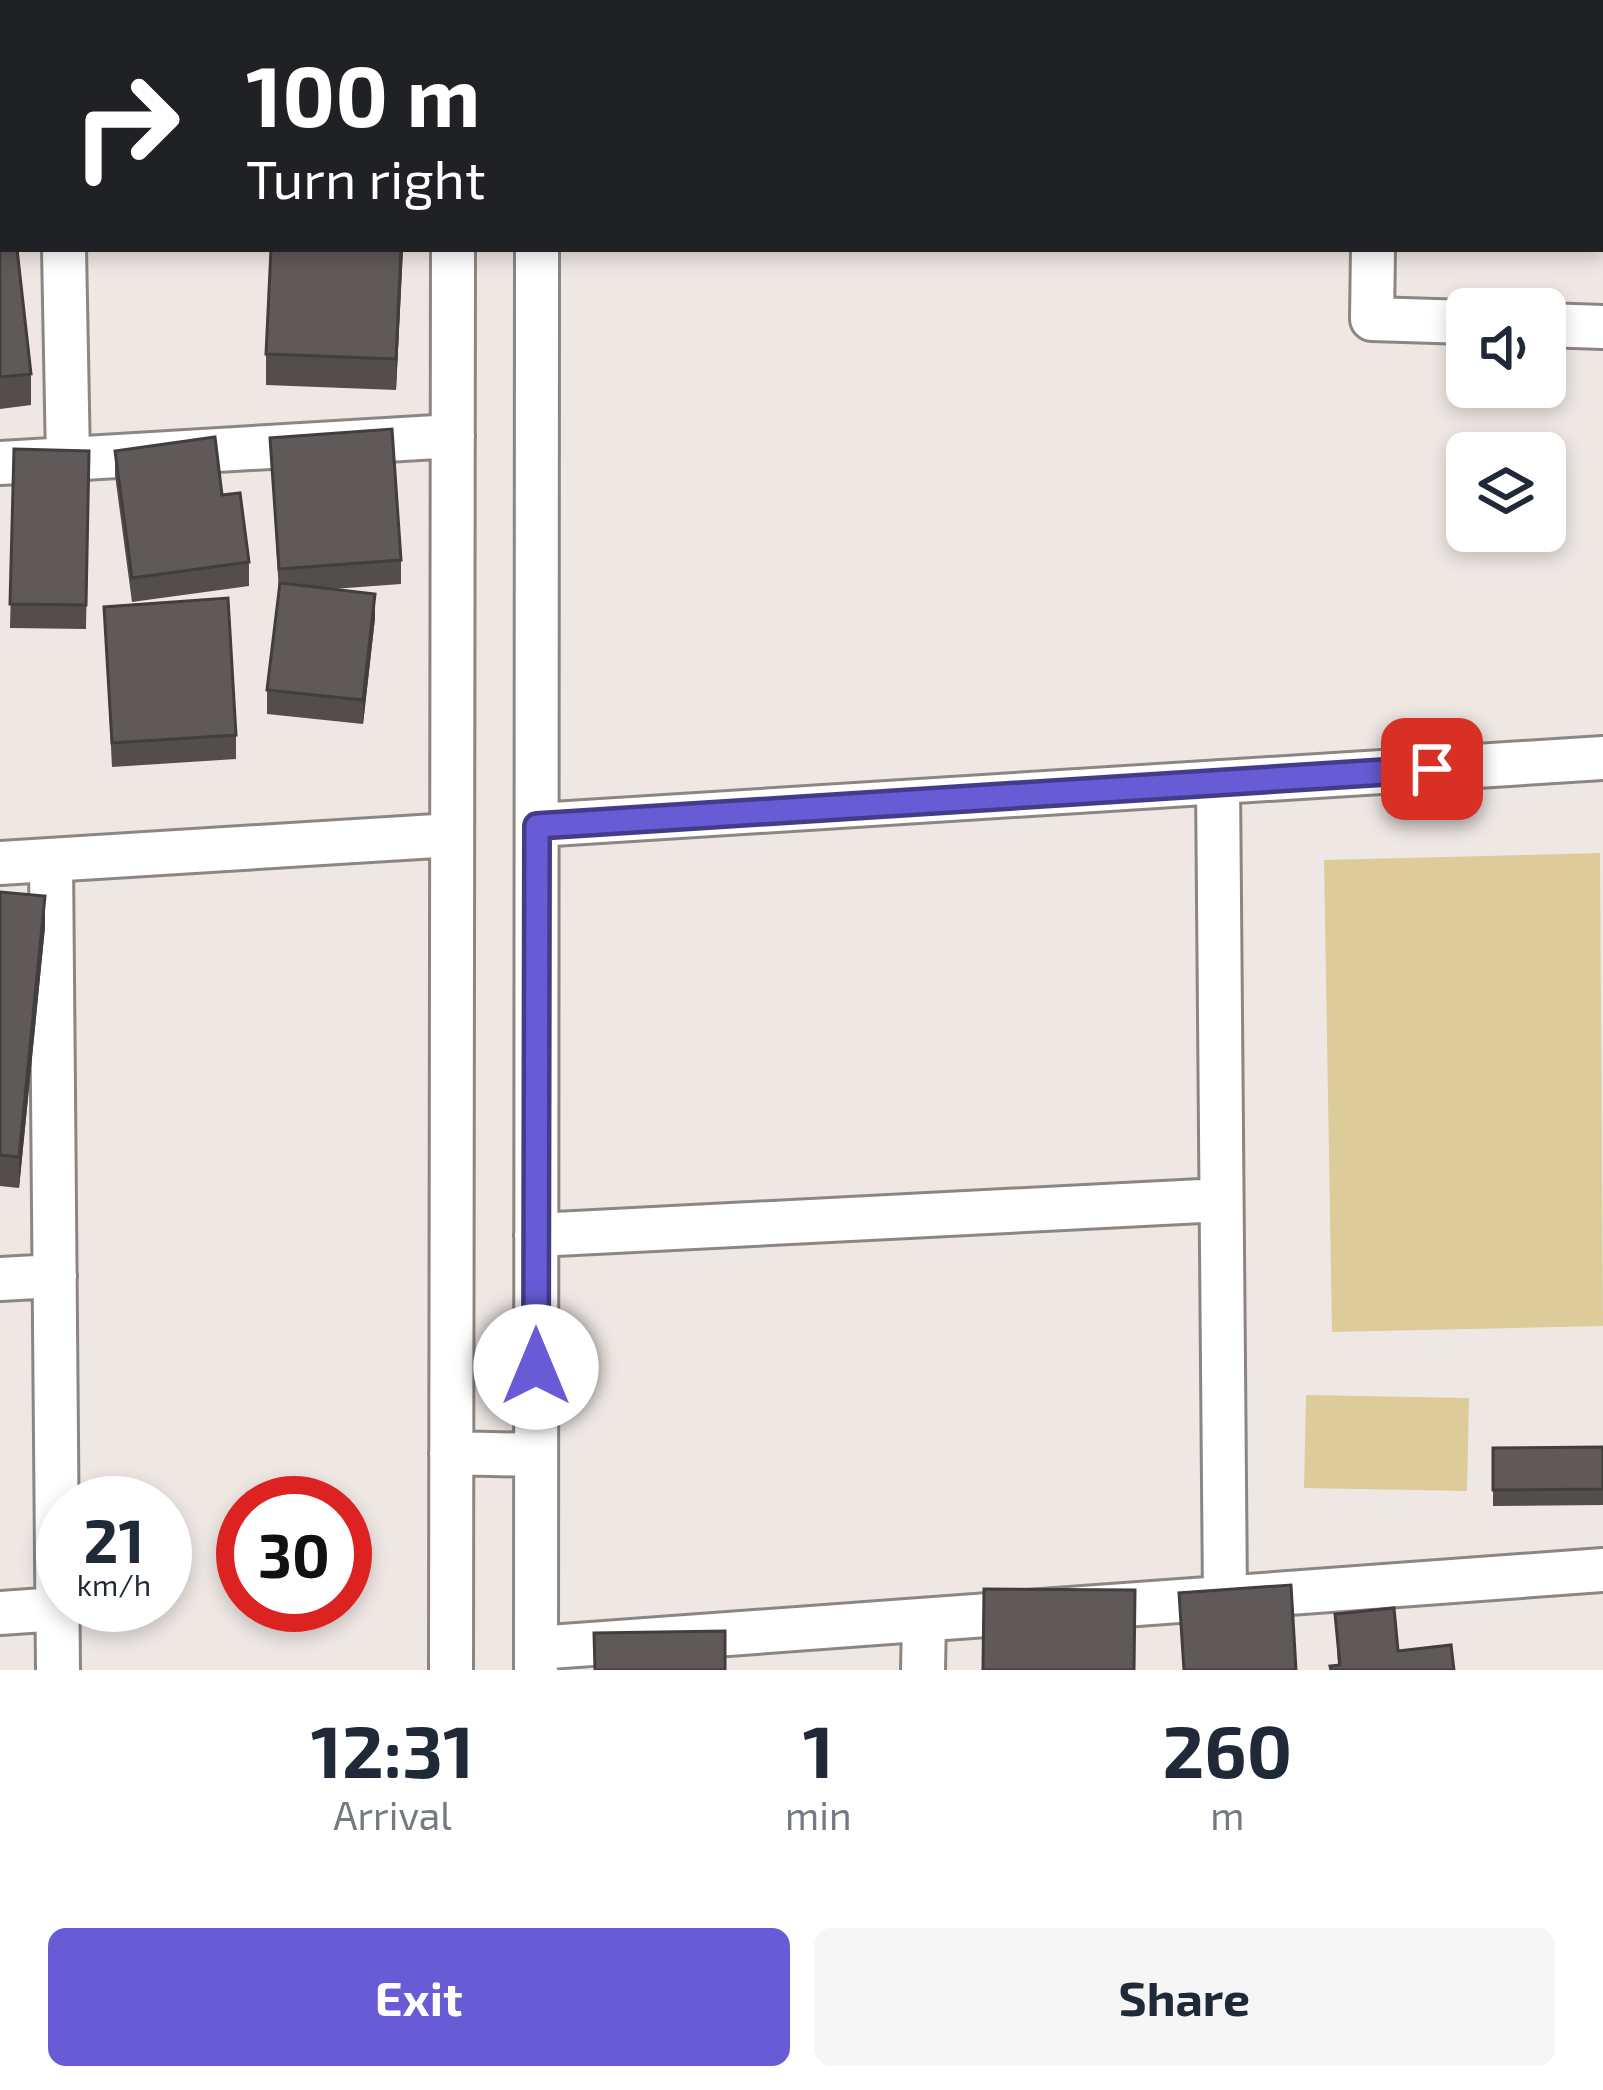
<!DOCTYPE html>
<html lang="en">
<head>
<meta charset="utf-8">
<style>
  body { margin:0; font-family:"Exo 2",sans-serif; background:#f6f6f7; color:#1f2937; height:100vh; display:flex; flex-direction:column; font-size:45px; white-space:nowrap }
  * { box-sizing:border-box; margin:0 }
  p { font-size:39px; color:#747a83 }
  .icon { flex:none; width:66px; height:66px; fill:none; stroke:currentColor; stroke-width:2; stroke-linecap:round; stroke-linejoin:round }
  .map { position:relative; height:1670px; overflow:hidden }
  .side { display:flex; flex-direction:column; background:#fff; flex:1 }
  .side>* { flex:none }
  .hud { position:absolute; left:0px; top:0px; width:1605px; height:252px; box-shadow:0 6px 18px #0003; background:#202124; color:#fff; overflow:hidden }
  .controls { position:absolute; left:1446px; top:288px; display:grid; gap:24px }
  .controls a { display:grid; place-items:center; width:120px; height:120px; border-radius:18px; background:#fff; box-shadow:0 6px 18px #0003; font-size:60px }
  .speed { position:absolute; left:36px; top:1476px; display:flex; gap:24px; font-size:60px; font-weight:700; text-align:center }
  .speed>* { display:grid; place-content:center; width:156px; height:156px; border-radius:50%; background:#fff; box-shadow:0 6px 18px #0003; line-height:1 }
  .speed small { font-size:30px; font-weight:400 }
  .speed .limit { border:18px solid #d22; background:#fff; color:#111 }
  .pin { position:absolute; display:grid; place-items:center; width:102px; height:102px; color:#fff; margin:-51px; border-radius:24px; box-shadow:0 6px 18px #0006 }
  .me { position:absolute; width:132px; margin:-66px; rotate:0deg; stroke-linejoin:round; filter:drop-shadow(0 0 9px #0008) }
  .turn { display:flex; align-items:center; gap:42px; height:252px; padding:0 48px; font-size:54px }
  .turn .icon { width:156px; height:156px; stroke-width:2.5 }
  .turn b { display:block; font-size:84px; line-height:102px }
  .eta { display:flex; justify-content:space-evenly; align-items:center; height:204px; text-align:center }
  .eta b { font-size:72px; font-weight:700; line-height:84px }
  .primary-button { display:flex; gap:24px; margin-top:auto; padding:24px 48px }
  .primary-button a { flex:1; height:138px; border-radius:18px; background:#685cd6; color:#fff; font-size:48px; font-weight:700; line-height:138px; text-align:center }
  .primary-button a+a { background:#f6f6f7; color:#1f2937 }
  .map>svg:first-child { display:block }
  .green { fill:#ddcc9a }
  .lines { fill:none; stroke-linecap:round; stroke-linejoin:round }
  .minor-casing { stroke:#8c8683; stroke-width:48 }
  .minor { stroke:#fff; stroke-width:42 }
  .wall { fill:#534d4d }
  .shaded-wall { fill:#433e3e }
  .building { fill:#605959; stroke:#433e3e; stroke-width:3 }
  .route-casing { stroke:#443c8b; stroke-width:30 }
  .route { stroke:#685cd6; stroke-width:21 }
</style>
</head>
<body>
<div class="map">
<svg width="1603" height="1670" viewBox="0 0 1603 1670">
  <rect width="100%" height="100%" fill="#eee7e4"/>
  <path class="green" d="M1600,853L1603,1326L1332,1332L1324,860Z
    M1306,1395L1469,1398L1467,1491L1304,1488Z"/>
  <g class="lines">
    <g class="minor-casing">
      <path id="minor" d="M58,0V3
        M453,3V0
        M537,3V0
        M1376,3V0
        M64,249L68,459
        M1373,249L1372,319L1467,322
        M1545,325L1603,327
        M0,463L453,436
        M1218,782L1225,1598
        M537,825L1603,758
        M51,860L58,1670
        M0,863L452,835
        M536,1235L1221,1200
        M0,1279L55,1276
        M451,1453L536,1455
        M0,1613L58,1609
        M536,1648L1603,1570
        M451,1670L453,249
        M536,1670L537,249
        M923,1670L924,1620"/>
    </g>
    <use href="#minor" class="minor"/>
  </g>
  <path class="wall" d="M0,0L3,3V249L31,374V405L0,409Z
    M403,249L396,390L266,385V354Z
    M270,438L401,560V584L333,589L375,618L363,724L267,714V690L279,593Z
    M14,449L89,451L86,629L10,628Z
    M115,451L222,495L249,562V586L132,602L115,475Z
    M104,607L236,735V759L112,767Z
    M0,892L45,927L19,1188L0,1186Z
    M1603,1447V1505L1493,1506V1448Z
    M1335,1614L1398,1651L1451,1645L1338,1665Z"/>
  <path class="shaded-wall" d="M401,249H403L396,390V359Z
    M375,594V618L363,724V700Z
    M45,896V927L19,1188V1157Z"/>
  <path class="building" d="M0,0H28V3H3V48H0Z
    M110,0H249V3H110Z
    M276,0H392V3H276Z
    M1472,0H1555V3H1472Z
    M1576,0H1603V12L1602,3H1576Z
    M0,62H3V249H17L31,374L0,377Z
    M271,249H401L396,359L266,354Z
    M392,429L401,560L279,569L270,438Z
    M215,437L222,495L240,493L249,562L132,578L115,451Z
    M14,449L89,451L86,605L10,604Z
    M280,583L375,594L363,700L267,690Z
    M228,598L236,735L112,743L104,607Z
    M0,892L45,896L19,1157L0,1155Z
    M1603,1447V1489L1493,1490V1448Z
    M1291,1585L1296,1670H1184L1179,1593Z
    M984,1589L1135,1590L1134,1670H983Z
    M1394,1608L1398,1651L1451,1645L1454,1670H1331L1330,1666L1340,1665L1335,1614Z
    M725,1631V1670H595L594,1633Z"/>
  <g class="lines">
    <g class="route-casing">
      <path id="route" d="M536,1367L537,826L1432,769"/>
    </g>
    <use href="#route" class="route"/>
  </g>
</svg>
<div class="controls">
<a><svg class="icon" aria-label="sound" viewBox="0 0 24 24"><path d="M4 9h4l5-4v14l-5-4H4zM17 9q2 3 0 6"/></svg></a>
<a><svg class="icon" aria-label="layers" viewBox="0 0 24 24"><path d="M12 4l9 5-9 5-9-5zM3 14l9 5 9-5"/></svg></a>
</div>
<div class="speed"><div>21<small>km/h</small></div><div class="limit">30</div></div>
<div class="pin" style="left:1432px;top:769px;background:#d93025"><svg class="icon" aria-label="arrive" viewBox="0 0 24 24"><path d="M6 21V4h12l-3 4 3 4H6"/></svg></div>
<svg class="me" style="left:536px;top:1367px" viewBox="-20 -20 40 40"><circle r="19" fill="#fff"/><path d="M0-13L10 11 0 6-10 11z" fill="#685cd6"/></svg>
<div class="hud">
<div class="turn"><svg class="icon" aria-label="right" viewBox="0 0 24 24"><path d="M7 20v-9h11M14 6l5 5-5 5"/></svg><div><b>100 m</b>Turn right</div></div>
</div>
</div>
<section class="side">
<div class="eta">
<div><b>12:31</b><p>Arrival</p></div>
<div><b>1</b><p>min</p></div>
<div><b>260</b><p>m</p></div>
</div>
<div class="primary-button"><a>Exit</a><a>Share</a></div>
</section>
</body>
</html>
